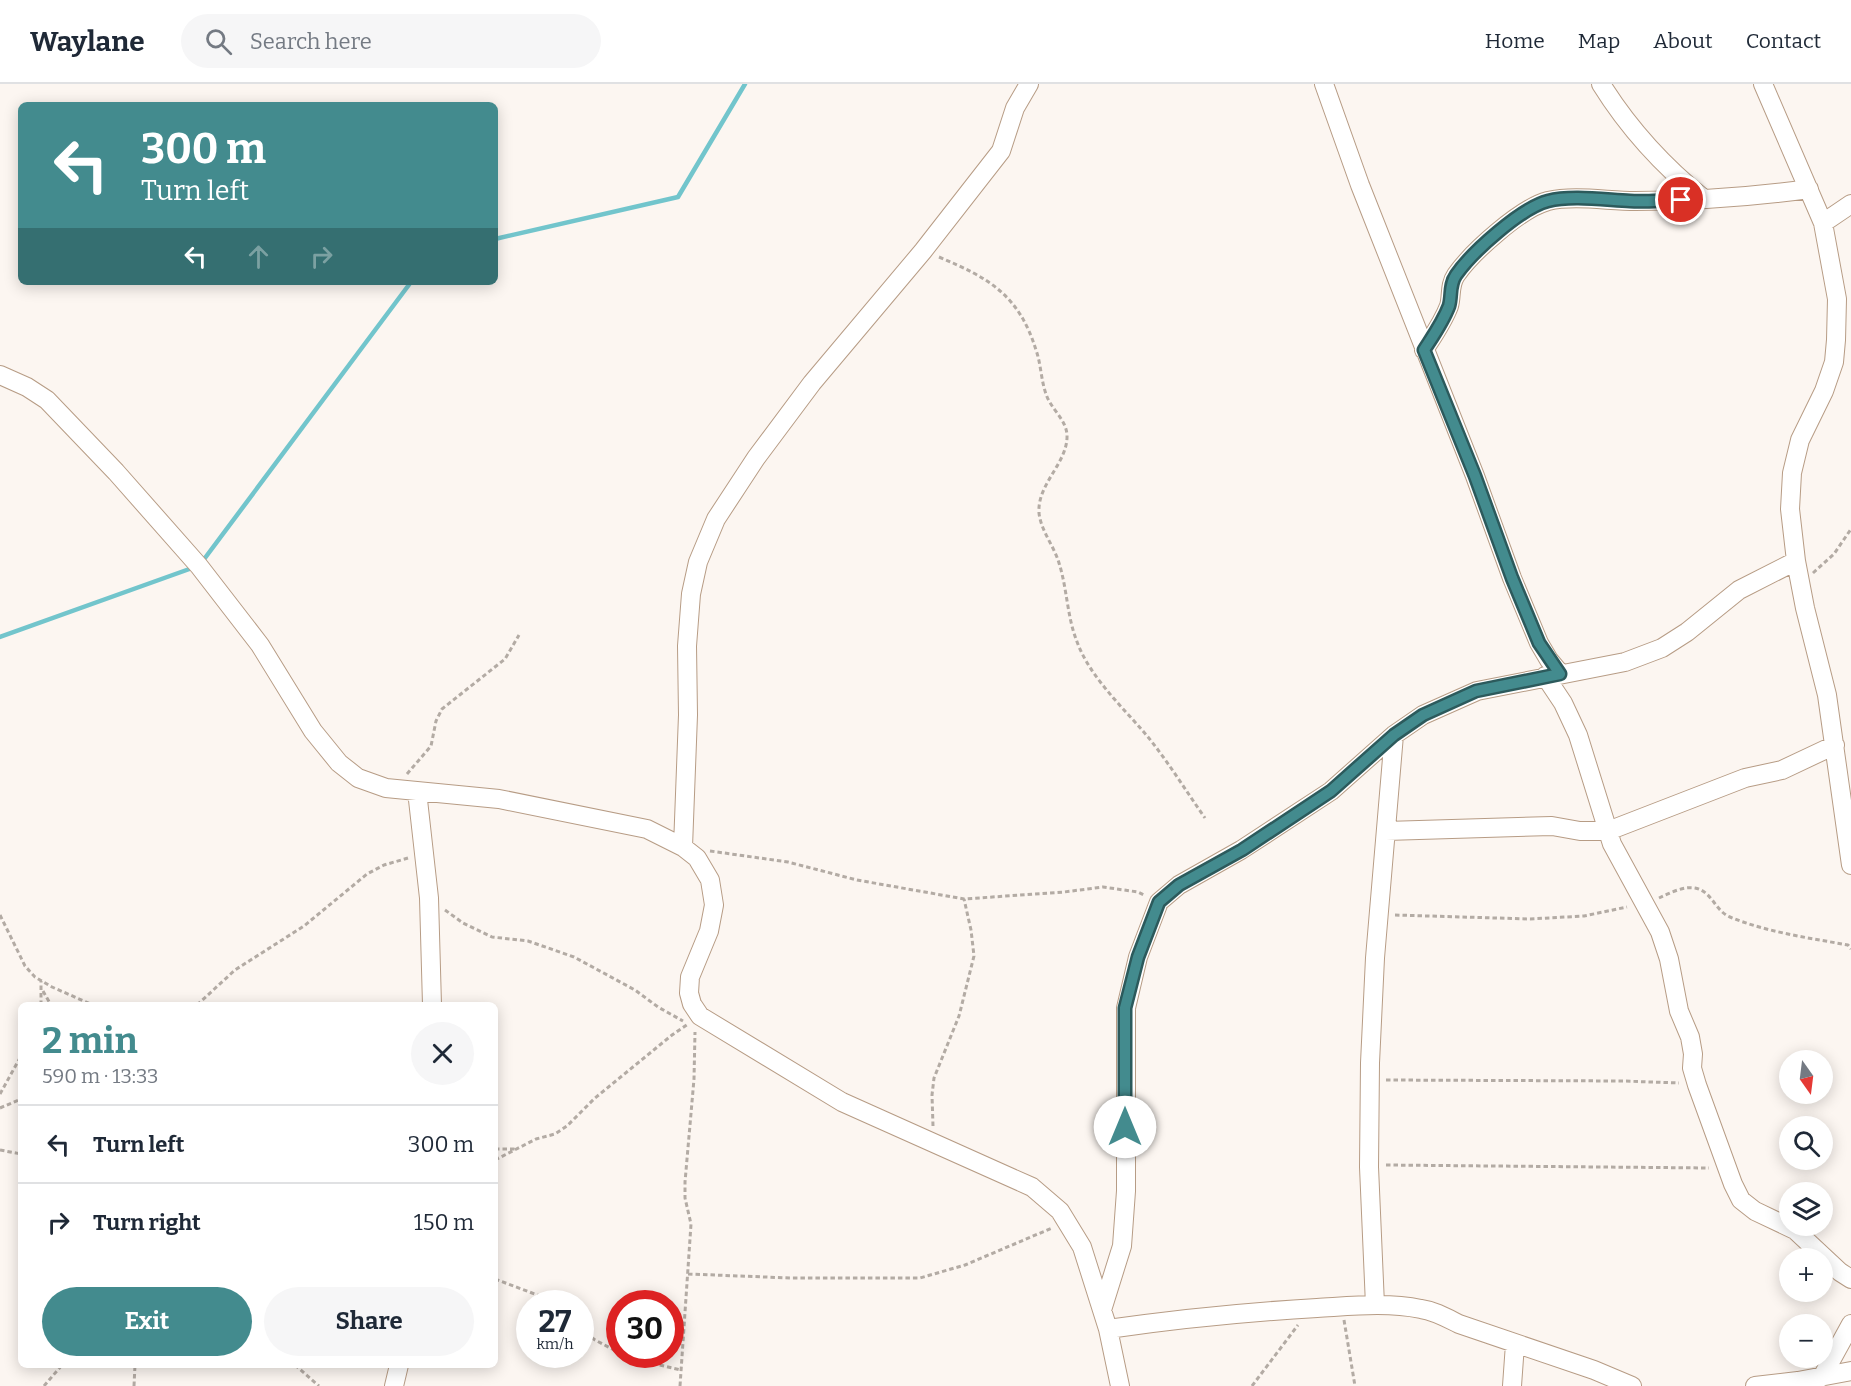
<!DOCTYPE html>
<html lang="en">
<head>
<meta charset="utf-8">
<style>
  body { margin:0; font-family:Bitter,serif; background:#f6f6f7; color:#1f2937; height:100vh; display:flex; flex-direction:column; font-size:22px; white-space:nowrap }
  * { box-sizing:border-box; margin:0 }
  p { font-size:20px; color:#747a83 }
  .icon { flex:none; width:33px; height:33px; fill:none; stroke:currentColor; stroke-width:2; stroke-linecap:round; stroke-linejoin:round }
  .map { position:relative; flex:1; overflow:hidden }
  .details { position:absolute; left:18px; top:918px; width:480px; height:366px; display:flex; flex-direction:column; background:#fff; border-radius:9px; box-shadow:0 3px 15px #0003 }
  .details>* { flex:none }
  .hud { position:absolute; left:18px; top:18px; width:480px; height:183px; border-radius:9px; box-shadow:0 3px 15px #0003; background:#438b8e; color:#fff; overflow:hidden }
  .needle { width:39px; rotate:166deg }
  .buttons { position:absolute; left:1779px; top:966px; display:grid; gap:12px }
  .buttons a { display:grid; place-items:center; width:54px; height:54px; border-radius:50%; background:#fff; box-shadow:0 3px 15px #0003; font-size:30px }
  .speed { position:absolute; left:516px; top:1206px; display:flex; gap:12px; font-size:30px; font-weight:700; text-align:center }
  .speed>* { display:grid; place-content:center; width:78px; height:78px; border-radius:50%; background:#fff; box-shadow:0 3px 15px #0003; line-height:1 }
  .speed small { font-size:15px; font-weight:400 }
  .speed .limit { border:9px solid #d22; background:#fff; color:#111 }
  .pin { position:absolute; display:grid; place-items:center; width:51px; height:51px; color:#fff; margin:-26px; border:3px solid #fff; border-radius:50%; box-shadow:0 2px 6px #0007 }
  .me { position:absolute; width:66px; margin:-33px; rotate:0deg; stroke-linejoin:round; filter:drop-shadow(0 0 4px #0008) }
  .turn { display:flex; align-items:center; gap:21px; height:126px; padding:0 24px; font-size:27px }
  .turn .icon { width:78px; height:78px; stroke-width:2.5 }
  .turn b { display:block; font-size:42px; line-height:51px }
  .lanes { display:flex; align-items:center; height:57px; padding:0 24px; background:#0003; justify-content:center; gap:30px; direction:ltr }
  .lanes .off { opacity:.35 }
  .round { display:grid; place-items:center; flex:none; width:63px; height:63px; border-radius:32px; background:#f6f6f7 }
  .overview { display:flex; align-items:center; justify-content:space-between; height:102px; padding:0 24px }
  h1 { font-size:36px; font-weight:700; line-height:45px; color:#438b8e }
  .cta { display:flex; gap:12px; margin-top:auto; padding:12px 24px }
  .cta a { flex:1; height:69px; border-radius:36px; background:#438b8e; color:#fff; font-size:24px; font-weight:700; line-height:69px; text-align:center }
  .cta a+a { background:#f6f6f7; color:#1f2937 }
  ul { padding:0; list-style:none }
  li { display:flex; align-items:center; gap:18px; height:78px; padding:0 24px; border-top:2px solid #e0e1e3 }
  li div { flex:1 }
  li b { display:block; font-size:22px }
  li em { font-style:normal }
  header { display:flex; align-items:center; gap:36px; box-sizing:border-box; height:84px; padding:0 30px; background:#fff; border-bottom:2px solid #e0e1e3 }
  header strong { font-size:28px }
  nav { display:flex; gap:33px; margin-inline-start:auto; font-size:21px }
  .search { width:420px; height:54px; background:#f6f6f7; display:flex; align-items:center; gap:15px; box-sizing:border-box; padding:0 21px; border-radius:33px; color:#747a83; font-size:22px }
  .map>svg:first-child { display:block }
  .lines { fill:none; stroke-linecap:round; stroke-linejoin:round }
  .stream { stroke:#72c5cc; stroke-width:4.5 }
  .minor-casing { stroke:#b79c85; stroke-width:20 }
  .path { stroke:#b3aba4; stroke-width:3; stroke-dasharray:4.5 3; stroke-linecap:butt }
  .minor { stroke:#fff; stroke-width:18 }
  .route-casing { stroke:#2c5a5c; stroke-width:15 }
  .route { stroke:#438b8e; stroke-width:10 }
</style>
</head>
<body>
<header>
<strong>Waylane</strong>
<div class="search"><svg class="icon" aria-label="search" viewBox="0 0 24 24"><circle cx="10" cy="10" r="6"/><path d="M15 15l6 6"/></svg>Search here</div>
<nav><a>Home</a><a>Map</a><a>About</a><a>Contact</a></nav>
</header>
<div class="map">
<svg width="1851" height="1302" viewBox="0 0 1851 1302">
  <rect width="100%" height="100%" fill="#fcf6f1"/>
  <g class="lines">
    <path class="stream" d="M495,155L678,113L745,0
      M202,478L411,198
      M0,553L195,483"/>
    <g class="minor-casing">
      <path id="minor" d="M1324,0L1360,101L1475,392L1512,494L1539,559L1549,576L1560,589
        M1601,0C1629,45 1663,82 1704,115
        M1763,0L1823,139L1837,215L1836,256L1834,278L1824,307L1800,356L1792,389L1790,425L1796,477L1805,524L1827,611L1851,781
        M1823,139L1851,120
        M1424,266C1433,252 1443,238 1449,222C1452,212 1449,201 1456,191C1472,168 1521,124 1548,117C1574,111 1608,117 1635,117C1693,117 1751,113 1809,105
        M0,291L27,303L47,316L116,388L199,482L260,561L313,647L339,679L358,694L386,704L499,715L647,745L683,763L697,774L710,796L714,821L709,847L690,893L689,909L692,920L700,932L842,1018L1032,1103L1060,1127L1082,1163L1108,1245L1120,1302
        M1545,592L1563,619L1578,651L1612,760L1660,848L1669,875L1679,927L1690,953L1693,970L1692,984L1697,1001L1733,1100L1741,1116L1755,1127L1795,1146L1840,1188L1851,1195
        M417,707L429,814L432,921
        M1386,747L1552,742L1580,747H1608L1745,694L1782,686L1835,661
        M683,763L688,631L687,562L691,510L698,478L716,435L756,374L812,299L923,167L1001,67L1015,24L1029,0
        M1375,1221L1369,1083L1370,979L1375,874L1394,651
        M1102,1226L1122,1162L1126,1107V924L1138,873L1159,818L1179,801L1241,766L1331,707L1394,651L1423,631L1477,607L1625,578L1662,564L1687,548L1739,506L1796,477
        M1108,1245C1178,1235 1247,1228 1317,1224C1352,1222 1387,1218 1421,1225C1435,1227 1447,1234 1459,1240L1594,1286L1632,1302
        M1822,1293L1851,1240
        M394,1302L399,1281
        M1512,1302L1515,1260
        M1755,1302L1798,1297L1851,1287"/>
    </g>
    <path class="path" d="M939,173C989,194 1019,211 1036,266C1041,280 1041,296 1046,310C1051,326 1068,336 1067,354C1066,380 1037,401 1039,429C1041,447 1054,462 1059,479C1067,504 1067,531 1076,555C1089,593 1123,623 1148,653C1169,679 1186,707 1205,734
      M1813,489L1834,470L1851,445
      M407,690L431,662L436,637L442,625L505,575L519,551
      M710,767L788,778L857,796L964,815L1064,808L1103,803L1138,808L1144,811
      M1659,814C1670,809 1683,802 1695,804C1712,807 1715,827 1730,833C1766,848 1809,854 1848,861L1851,865
      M445,826L463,839L492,853L528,857L574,873L635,906L658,923L683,937
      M0,831L25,882L35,893L52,903L93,921
      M1395,831L1530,835L1584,832L1627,823
      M43,907L51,921
      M41,921V897
      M197,921L235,886L304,842L367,790L384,781L408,774
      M1386,996L1623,997L1679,999
      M0,1010L21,972
      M0,1024L21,1015
      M933,1042L932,1011L934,994L959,932L974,872L971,846L964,815
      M495,1065H517
      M0,1066L21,1070
      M495,1076L536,1055L555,1050L567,1042L595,1014L672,951L688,940
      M1386,1081L1709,1084
      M688,1190L791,1194H920L965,1181L1052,1144
      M495,1195L540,1212L552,1220
      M1344,1236L1355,1302
      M580,1244L595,1256L620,1269
      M624,1270L638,1276L681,1286
      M295,1281L319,1302
      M44,1302L62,1281
      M134,1302L135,1281
      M680,1302L691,1140L685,1114V1098L694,995L695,948
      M1252,1302L1298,1241"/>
    <use href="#minor" class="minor"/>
  </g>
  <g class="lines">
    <g class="route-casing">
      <path id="route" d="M1125,1043V924L1138,873L1159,818L1179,801L1242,766L1331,707L1394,651L1423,631L1476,607L1560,590L1539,559L1512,494L1475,392L1424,266C1433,252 1443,238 1449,222C1452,212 1449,201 1456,191C1472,168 1521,124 1548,117C1571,111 1606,116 1630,117C1647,118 1664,116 1681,116"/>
    </g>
    <use href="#route" class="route"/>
  </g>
</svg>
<div class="buttons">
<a><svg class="needle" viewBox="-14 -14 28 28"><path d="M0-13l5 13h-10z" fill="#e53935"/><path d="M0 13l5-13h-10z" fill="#747a83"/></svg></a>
<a><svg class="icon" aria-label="search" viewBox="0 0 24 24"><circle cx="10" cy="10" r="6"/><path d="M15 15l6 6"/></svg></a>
<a><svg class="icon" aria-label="layers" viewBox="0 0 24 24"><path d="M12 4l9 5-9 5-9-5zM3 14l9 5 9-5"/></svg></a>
<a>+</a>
<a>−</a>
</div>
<div class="speed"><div>27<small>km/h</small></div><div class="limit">30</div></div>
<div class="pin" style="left:1681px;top:116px;background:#d93025"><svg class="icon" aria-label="arrive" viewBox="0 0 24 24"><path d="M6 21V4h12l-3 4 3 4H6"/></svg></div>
<svg class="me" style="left:1125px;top:1043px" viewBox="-20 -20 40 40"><circle r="19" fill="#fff"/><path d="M0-13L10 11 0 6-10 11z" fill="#438b8e"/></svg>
<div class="hud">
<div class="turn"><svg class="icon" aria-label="left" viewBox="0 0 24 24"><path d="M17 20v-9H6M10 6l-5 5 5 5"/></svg><div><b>300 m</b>Turn left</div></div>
<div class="lanes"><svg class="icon" aria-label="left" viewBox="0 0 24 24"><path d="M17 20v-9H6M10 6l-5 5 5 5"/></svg><svg class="icon off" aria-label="ahead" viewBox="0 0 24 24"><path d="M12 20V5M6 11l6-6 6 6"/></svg><svg class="icon off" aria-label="right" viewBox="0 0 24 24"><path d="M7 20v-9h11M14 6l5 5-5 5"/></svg></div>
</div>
<section class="details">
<div class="overview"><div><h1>2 min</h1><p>590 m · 13:33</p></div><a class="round"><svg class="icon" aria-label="close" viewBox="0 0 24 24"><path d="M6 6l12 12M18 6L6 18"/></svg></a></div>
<ul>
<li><svg class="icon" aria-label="left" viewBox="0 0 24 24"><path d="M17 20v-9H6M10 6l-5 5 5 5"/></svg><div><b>Turn left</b></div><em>300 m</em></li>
<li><svg class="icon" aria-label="right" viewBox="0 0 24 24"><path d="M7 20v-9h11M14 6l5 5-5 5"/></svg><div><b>Turn right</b></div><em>150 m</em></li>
</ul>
<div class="cta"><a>Exit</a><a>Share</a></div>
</section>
</div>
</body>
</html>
